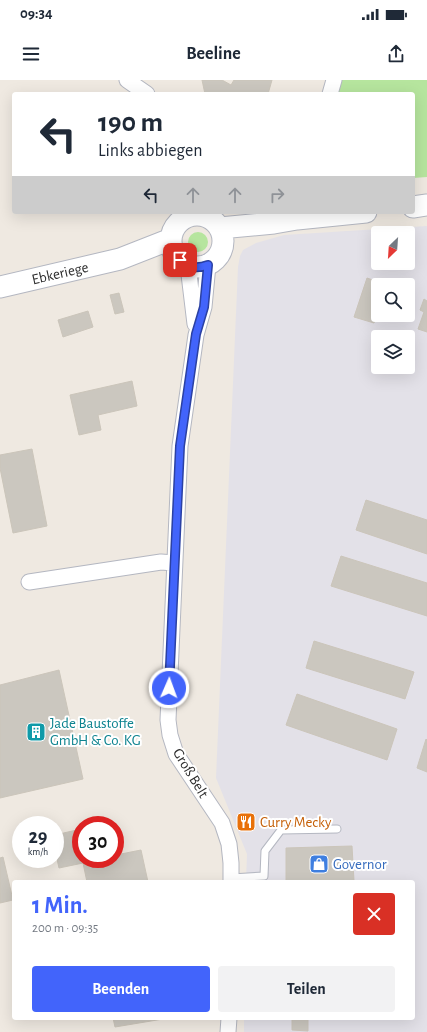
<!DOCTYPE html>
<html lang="de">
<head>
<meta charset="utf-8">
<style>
  body { margin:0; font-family:"Alegreya Sans",sans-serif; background:#f2f2f3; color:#1f2937; height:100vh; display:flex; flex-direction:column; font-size:15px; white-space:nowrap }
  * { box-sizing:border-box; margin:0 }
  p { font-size:13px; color:#747a83 }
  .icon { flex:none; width:22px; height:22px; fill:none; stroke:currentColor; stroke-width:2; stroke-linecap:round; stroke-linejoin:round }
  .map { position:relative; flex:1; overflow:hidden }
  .drawer { position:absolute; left:12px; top:800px; width:403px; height:140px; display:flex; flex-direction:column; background:#fff; border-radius:4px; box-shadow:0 4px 16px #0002 }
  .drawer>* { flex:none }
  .banner { position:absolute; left:12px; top:12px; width:403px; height:122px; border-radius:4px; box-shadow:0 4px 16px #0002; background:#fff; color:#1f2937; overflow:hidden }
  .needle { width:26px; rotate:205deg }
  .buttons { position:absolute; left:371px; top:146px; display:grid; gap:8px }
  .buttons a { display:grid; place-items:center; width:44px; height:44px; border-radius:4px; background:#fff; box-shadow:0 4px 16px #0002; font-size:20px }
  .speed { position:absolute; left:12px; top:736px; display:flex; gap:8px; font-size:20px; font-weight:700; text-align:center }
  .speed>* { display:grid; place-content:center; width:52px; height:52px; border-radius:50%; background:#fff; box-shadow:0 4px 16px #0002; line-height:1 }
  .speed small { font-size:10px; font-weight:400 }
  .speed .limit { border:6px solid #d22; background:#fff; color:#111 }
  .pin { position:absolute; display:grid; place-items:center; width:34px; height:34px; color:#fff; margin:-17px; border-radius:8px; box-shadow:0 2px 6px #0006 }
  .me { position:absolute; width:44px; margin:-22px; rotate:2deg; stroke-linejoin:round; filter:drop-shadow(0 0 3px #0008) }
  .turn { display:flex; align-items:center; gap:14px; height:84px; padding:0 20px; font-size:18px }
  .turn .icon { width:52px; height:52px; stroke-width:2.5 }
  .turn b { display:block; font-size:28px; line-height:34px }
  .lanes { display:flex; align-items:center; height:38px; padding:0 20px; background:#0003; justify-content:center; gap:20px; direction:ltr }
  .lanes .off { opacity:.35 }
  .round { display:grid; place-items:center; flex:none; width:42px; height:42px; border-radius:4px; background:#f2f2f3 }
  .headline { display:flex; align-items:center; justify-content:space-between; height:68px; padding:0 20px }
  h1 { font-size:24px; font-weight:700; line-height:30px; color:#4264fb }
  .primary-button { display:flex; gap:8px; margin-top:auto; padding:8px 20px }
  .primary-button a { flex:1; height:46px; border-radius:4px; background:#4264fb; color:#fff; font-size:16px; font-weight:700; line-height:46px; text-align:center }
  .primary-button a+a { background:#f2f2f3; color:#1f2937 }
  .status { display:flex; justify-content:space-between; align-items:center; height:28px; padding:0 20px; background:#fff; direction:ltr }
  .status svg { height:11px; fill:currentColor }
  header { display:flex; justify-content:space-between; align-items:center; height:52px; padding:0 20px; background:#fff; font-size:18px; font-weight:700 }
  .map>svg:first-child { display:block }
  .industrial { fill:#e3e1e8; fill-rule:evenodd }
  .green { fill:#b6e59e }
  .building { fill:#cbc7bf; stroke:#cbc5ba }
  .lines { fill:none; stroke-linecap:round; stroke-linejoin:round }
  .lane-casing { stroke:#b4b7c1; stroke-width:9 }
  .street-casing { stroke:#b4b7c1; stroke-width:17 }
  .secondary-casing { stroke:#b4b7c1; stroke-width:23 }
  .lane { stroke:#fff; stroke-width:7 }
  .street { stroke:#fff; stroke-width:15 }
  .secondary { stroke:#fff; stroke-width:21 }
  .route-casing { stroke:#2b41a3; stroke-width:10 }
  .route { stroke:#4264fb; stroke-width:7 }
  .labels { text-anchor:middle; stroke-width:4; stroke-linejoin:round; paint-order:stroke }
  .street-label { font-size:15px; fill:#2e2e2e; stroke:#fff }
  .culture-label { font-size:15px; fill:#0d838f; stroke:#fff; text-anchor:start }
  .food-label { font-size:15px; fill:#c56008; stroke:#fff; text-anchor:start }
  .shop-label { font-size:15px; fill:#366cbe; stroke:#fff; text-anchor:start }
</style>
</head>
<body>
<div class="status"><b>09:34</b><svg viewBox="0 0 49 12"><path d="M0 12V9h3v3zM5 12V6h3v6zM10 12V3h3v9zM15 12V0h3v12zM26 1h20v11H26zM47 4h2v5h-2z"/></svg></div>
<header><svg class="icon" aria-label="menu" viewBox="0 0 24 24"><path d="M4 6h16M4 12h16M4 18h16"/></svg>Beeline<svg class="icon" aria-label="share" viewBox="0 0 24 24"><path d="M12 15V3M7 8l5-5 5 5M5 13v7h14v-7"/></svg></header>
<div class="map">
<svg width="427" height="952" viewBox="0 0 427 952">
  <rect width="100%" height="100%" fill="#efe9e1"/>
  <path class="industrial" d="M427,146V952H244V938H413V802H246L247,774L216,698L238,187L240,176L243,170L256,163L284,155ZM378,153H408V183H378ZM378,205H408V235H378ZM378,257H408V287H378Z"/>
  <path class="green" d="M341,0H427V97L413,98V14H337Z
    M188 162a10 10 0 1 1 20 0a10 10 0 1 1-20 0Z"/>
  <path class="building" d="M202,0H222L231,5L234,0H272L268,14H205Z
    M367,198L387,205H378V231L374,243L354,237Z
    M119,213L124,232L115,234L110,215Z
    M424,219L427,221V252L418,249L424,232L420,230Z
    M88,231L93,247L63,257L58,240Z
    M132,301L137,326L98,335L101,350L79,355L70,315Z
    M32,369L47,446L13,453L0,388V375Z
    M366,420L427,440V474L356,450Z
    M341,476L427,503V536L331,506Z
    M314,561L414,592L405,619L306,588Z
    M59,590L83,699L0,718V605Z
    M297,614L397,649L387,680L286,645Z
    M426,659L427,660V692L417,688Z
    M81,749V779H115V765L118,764L121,774L141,770L148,802H87L83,783L59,788L55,770V755Z
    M352,766L354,801L286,802V768Z
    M3,777L13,820L0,823V778Z
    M354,801V802H286Z
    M113,938H163V939L115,947Z
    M292,938H308V951L292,950Z"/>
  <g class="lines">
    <g class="lane-casing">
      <path id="lane" d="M231,798L264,796L265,771L281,750L337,749"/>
    </g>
    <g class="street-casing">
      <path id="street" d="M127,0L147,14
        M330,14L334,0
        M183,132L184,139
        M201,132L203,136
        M208,185L204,227L196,255L180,366L168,640L170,655L176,674L222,743L229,764L231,783V802
        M188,186L195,244
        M29,502L161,482L174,483
        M228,952L229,938"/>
    </g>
    <g class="secondary-casing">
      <path id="secondary" d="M413,127L427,125
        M171 161a26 26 0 1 1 52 0a26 26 0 1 1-52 0Z
        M220,148L274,143L297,139L366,132
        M0,207L120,179L171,159"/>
    </g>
    <use href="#lane" class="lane"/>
    <use href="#street" class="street"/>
    <use href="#secondary" class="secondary"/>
  </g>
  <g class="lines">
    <g class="route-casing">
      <path id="route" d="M169,608L180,366L196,254L204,227L208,185C197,189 189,188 180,180"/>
    </g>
    <use href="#route" class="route"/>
  </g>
  <defs>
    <g id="building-square" transform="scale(1)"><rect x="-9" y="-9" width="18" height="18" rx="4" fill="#0f9aa8" stroke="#fff"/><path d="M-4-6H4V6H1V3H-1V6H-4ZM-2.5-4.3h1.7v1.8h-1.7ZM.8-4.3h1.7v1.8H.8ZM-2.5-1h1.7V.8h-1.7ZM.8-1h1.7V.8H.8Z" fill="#fff"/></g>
    <g id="restaurant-square" transform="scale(1)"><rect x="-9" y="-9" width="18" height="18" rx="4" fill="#e8710a" stroke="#fff"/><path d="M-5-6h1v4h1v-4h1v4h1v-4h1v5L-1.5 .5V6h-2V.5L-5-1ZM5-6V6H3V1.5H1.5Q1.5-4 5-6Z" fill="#fff"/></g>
    <g id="shop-square" transform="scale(1)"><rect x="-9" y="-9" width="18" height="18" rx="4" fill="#3f7fe0" stroke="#fff"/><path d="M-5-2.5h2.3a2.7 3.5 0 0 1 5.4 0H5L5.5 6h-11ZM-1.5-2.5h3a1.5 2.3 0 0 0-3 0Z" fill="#fff"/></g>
  </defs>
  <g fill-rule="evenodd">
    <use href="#building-square" x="36" y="652"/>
    <use href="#restaurant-square" x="246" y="742"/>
    <use href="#shop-square" x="319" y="784"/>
  </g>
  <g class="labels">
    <g class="street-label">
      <text transform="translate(60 193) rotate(-13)" y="5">Ebkeriege</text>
      <text transform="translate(191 693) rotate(59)" y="5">Groß Belt</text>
    </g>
    <g class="culture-label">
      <text x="50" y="648">Jade Baustoffe<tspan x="50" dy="17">GmbH &amp; Co. KG</tspan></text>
    </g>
    <g class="food-label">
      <text x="260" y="747">Curry Mecky</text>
    </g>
    <g class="shop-label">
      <text x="333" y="789">Governor</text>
    </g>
  </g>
</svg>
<div class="buttons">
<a><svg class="needle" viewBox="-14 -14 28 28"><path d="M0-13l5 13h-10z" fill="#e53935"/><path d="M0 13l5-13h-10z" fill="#747a83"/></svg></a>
<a><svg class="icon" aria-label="search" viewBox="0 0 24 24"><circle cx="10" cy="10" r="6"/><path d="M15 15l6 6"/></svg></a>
<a><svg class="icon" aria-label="layers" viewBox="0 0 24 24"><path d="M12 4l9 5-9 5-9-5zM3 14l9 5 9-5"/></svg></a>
</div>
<div class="speed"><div>29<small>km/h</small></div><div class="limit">30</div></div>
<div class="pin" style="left:180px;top:180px;background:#d93025"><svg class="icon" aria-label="arrive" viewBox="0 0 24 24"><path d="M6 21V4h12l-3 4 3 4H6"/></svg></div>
<svg class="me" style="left:169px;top:608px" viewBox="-20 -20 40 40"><circle r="17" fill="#4264fb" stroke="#fff" stroke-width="3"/><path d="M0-11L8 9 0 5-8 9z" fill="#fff"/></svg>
<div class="banner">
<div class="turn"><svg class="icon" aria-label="left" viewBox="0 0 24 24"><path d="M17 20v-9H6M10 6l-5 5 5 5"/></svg><div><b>190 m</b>Links abbiegen</div></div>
<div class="lanes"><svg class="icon" aria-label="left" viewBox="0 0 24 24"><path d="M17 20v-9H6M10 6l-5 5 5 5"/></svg><svg class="icon off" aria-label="ahead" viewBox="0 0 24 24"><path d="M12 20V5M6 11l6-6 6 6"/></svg><svg class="icon off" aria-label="ahead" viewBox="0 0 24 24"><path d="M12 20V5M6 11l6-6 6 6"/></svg><svg class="icon off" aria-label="right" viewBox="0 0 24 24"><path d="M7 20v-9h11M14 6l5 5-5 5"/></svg></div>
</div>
<section class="drawer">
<div class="headline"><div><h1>1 Min.</h1><p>200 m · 09:35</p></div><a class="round" style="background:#d93025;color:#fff"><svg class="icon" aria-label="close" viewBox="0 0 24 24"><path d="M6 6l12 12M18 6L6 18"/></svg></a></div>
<div class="primary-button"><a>Beenden</a><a>Teilen</a></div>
</section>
</div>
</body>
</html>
